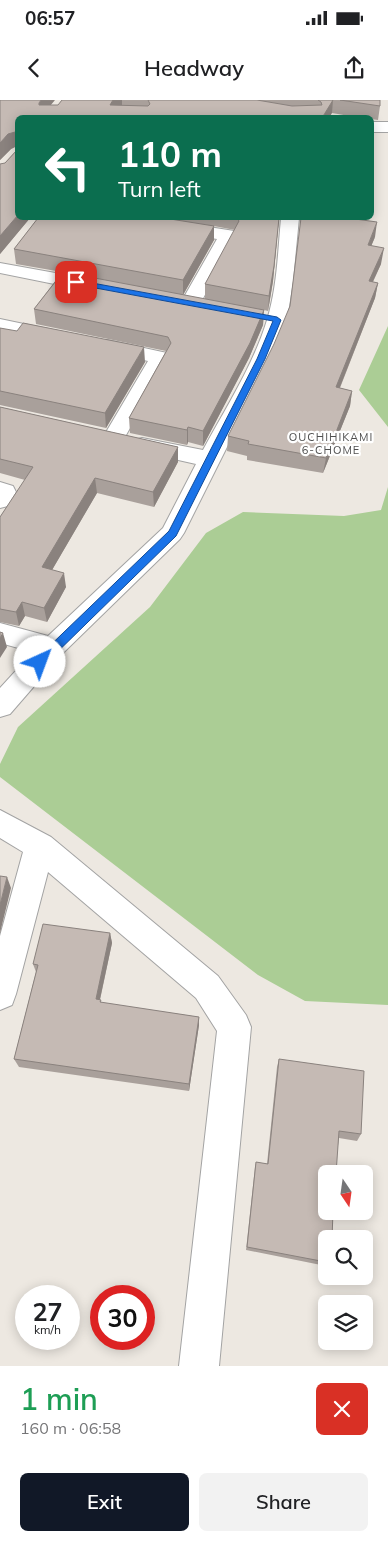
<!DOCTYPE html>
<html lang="en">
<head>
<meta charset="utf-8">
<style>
  body { margin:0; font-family:Mulish,sans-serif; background:#f2f2f2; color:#202124; height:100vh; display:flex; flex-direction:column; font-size:19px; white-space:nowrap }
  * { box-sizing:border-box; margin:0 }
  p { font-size:16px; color:#757577 }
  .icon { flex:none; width:28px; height:28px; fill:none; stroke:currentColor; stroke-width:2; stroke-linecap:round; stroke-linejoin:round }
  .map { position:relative; height:1266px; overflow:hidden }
  .drawer { display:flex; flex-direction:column; background:#fff; flex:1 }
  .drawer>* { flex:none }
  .guide { position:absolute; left:15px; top:15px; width:359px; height:105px; border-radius:8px; box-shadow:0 2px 12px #0003; background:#0b6e4f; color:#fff; overflow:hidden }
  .needle { width:32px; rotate:167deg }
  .buttons { position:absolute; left:318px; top:1065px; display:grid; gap:10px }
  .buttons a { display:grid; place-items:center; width:55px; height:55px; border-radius:8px; background:#fff; box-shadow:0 2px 12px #0003; font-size:25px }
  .speed { position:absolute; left:15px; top:1185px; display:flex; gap:10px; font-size:25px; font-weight:700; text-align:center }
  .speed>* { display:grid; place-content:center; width:65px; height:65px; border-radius:50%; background:#fff; box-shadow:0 2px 12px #0003; line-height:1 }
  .speed small { font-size:12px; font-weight:400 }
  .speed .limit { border:8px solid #d22; background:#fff; color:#111 }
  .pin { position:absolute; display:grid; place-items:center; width:42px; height:42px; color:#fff; margin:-21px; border-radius:10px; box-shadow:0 2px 8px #0006 }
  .me { position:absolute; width:55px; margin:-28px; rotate:43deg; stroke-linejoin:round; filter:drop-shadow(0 0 4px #0008) }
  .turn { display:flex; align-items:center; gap:18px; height:105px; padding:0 20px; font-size:22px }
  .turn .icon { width:65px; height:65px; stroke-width:2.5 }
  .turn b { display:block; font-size:35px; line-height:42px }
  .round { display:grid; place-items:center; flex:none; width:52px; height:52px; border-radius:8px; background:#f2f2f2 }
  .overview { display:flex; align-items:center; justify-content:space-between; height:85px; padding:0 20px }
  h1 { font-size:30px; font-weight:600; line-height:38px; color:#1e9e55 }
  .button { display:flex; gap:10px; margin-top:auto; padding:10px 20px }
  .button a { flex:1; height:58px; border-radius:8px; background:#111827; color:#fff; font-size:20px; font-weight:600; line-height:58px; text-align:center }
  .button a+a { background:#f2f2f2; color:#202124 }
  .status { display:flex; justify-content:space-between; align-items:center; height:35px; padding:0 25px; background:#fff; direction:ltr }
  .status svg { height:14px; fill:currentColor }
  header { display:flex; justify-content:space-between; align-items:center; height:65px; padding:0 20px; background:#fff; font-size:22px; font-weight:600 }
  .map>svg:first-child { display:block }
  .forest { fill:#abcd95 }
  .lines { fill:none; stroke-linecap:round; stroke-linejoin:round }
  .street-casing { stroke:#a3a3a3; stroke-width:2 }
  .street { fill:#fff; fill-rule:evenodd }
  .wall { fill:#a9a09b; fill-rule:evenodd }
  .shaded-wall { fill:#8a827e }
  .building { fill:#c5bab4; stroke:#8a827e }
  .route { fill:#1a73e8; stroke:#114b97 }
  .labels { text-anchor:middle; stroke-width:4.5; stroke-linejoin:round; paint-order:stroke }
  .far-neighbourhood-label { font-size:11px; letter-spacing:1px; fill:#4f4f4f; stroke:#fff }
</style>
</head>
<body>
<div class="status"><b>06:57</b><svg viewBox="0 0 49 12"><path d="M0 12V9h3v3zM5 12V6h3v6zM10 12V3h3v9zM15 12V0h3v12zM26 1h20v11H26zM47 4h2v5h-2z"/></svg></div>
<header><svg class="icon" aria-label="back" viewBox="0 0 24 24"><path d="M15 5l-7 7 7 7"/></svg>Headway<svg class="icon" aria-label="share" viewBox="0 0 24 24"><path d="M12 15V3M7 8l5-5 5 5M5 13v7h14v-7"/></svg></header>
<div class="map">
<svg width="388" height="1266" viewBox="0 0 388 1266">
  <rect width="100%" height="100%" fill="#ede8e1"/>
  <path class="forest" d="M388,226V327L359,290Z
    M388,387V905L305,901L258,875L0,677V664L18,627L150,507L206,433L243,412L344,416L381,410Z"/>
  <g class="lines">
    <g class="street-casing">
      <path id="street" d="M371,22H388V32H371Z
        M112,118H150L228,130L234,131L237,135L200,204L197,208L190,210L183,208L180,204L217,139L120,123L114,122Z
        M281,118H299L293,181L287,220L271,259L184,433L180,439L62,554L10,614L0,617V588L33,552L0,543V523L48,536L163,428L196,364L134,350L131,345L134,340L142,338L203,350C225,309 254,264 267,220C277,188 278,151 281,118Z
        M0,163L94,180L101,182L103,186L101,190L94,192L0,173Z
        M0,219L62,232L65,236L62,240L55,242L0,231Z
        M107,240L167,253L170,257L121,344L113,346L105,344L102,339L148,261L100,250L97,246L100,242Z
        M0,382L13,386L16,392L8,406L0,408Z
        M0,710L51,737L218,876L246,915L251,927L219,1266H179L217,931L196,898L48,772L16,894L12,905L0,910V836L23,752L0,738Z"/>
    </g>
    <use href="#street" class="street"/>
  </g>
  <path class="wall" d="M0,0L50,5H58L62,0H380V6L378,20L371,19V18H361L332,13L18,18L30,118L0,154V64L5,63L17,50V46L11,49L0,60Z
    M38,118H281H279L273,181L268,211L264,210L263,225L249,258L203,346L188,342L187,345L130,333L129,318L166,251L36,224L34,209L62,172L16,164L14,149ZM214,126L235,130L205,184V199L183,195L214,140Z
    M375,137L371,146L381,164L373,182L378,183L375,198L340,288L352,291L350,306L323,373L247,360V356L227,351L228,336Z
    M0,228L145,262L106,328L0,305Z
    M0,307L178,347V362L154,407L97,393L52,470L66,487L47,522L25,516L19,526L0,522V417L25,380L0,373Z
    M110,833L112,843L100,900L102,903L199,917V925L189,991L19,967L14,959L36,872L33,864Z
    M279,959L361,1034L357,1041L339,1038L326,1139V1166L246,1150L255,1067L256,1062L267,1064L277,967Z"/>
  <path class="shaded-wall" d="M41,0H55L41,17L39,3Z
    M113,0H122V8L110,5Z
    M333,0L332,13L329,18H322Z
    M15,32L17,46L11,49L0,60V43L8,34Z
    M18,115V118H30L0,154V136Z
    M279,118L273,181L268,211L269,196L279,118H281Z
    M377,122L375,137L365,161L368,145Z
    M214,126V140L183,195V180Z
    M384,148L381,164L366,196L369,181Z
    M378,183L375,198L334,302L336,287Z
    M264,210L263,225L249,258L203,346V331Z
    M144,247L145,262L106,328L105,313Z
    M352,291L350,306L323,373L326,358Z
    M188,327V342L187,345V330Z
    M178,347V362L154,407L153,392Z
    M95,378L97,393L45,482L42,467Z
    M64,473L66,487L47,522L44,508Z
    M22,502L25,516L19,526L16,512Z
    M3,533L7,547L0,558V538Z
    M7,777L11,788L0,833V805Z
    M110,833L112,843L98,908L96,899Z
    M199,917V925L189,991V984Z"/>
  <path class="building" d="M0,0H41L39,3V5H58L62,0H113L110,5L148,6L150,4L148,0H257L292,6L322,5L321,2L318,0H333L322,18H18V33L15,32L8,34L0,43Z
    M340,0H380V6Z
    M18,43V115L0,136V64L5,63L17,50Z
    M38,118H164L214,126L183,180L14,149Z
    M237,118H279L274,166L269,196L205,184L239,121Z
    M301,118H348L377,122L368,145L384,148L369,181L378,183L336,287L352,291L326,358L248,344L249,341L228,336L274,244L290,206Z
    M63,172L264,210L250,243L203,331L188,327L187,330L129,318L171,243L168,237L34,209Z
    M23,223L144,247L105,313L0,291V228L17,231Z
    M0,307L178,347L153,392L95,378L42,467L64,473L44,508L22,502L16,512L0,509V417L33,367L0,359Z
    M0,532L3,533L0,538Z
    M0,776L7,777L0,805Z
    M43,824L110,833L96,899L101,900L100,902L199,917L189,984L14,959L38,865L33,864Z
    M279,959L364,971L361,1034L339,1031L336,1074H326V1111H333L332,1139H326V1162L247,1147L256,1062L268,1064Z"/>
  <path class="route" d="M76,180L277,217L281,220L265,259L176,436L44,565L40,566L34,562L36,559L169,431L257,259L273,221L74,184L73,182Z"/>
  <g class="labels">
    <g class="far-neighbourhood-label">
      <text x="331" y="341">OUCHIHIKAMI<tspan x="331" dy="13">6-CHOME</tspan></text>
    </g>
  </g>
</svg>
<div class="buttons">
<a><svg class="needle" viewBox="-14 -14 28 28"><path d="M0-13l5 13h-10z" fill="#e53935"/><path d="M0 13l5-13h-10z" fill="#757577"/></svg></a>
<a><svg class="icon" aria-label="search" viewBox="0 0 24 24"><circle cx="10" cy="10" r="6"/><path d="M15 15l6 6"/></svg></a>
<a><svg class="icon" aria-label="layers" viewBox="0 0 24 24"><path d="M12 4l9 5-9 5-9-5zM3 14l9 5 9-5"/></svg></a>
</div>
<div class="speed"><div>27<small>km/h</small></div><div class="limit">30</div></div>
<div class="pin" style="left:76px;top:182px;background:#d93025"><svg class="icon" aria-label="arrive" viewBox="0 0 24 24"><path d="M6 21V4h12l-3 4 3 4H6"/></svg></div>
<svg class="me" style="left:40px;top:562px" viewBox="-20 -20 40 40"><circle r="19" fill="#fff"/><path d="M0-13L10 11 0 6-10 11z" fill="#1a73e8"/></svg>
<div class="guide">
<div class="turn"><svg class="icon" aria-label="left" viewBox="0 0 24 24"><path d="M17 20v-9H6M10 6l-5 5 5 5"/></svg><div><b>110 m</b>Turn left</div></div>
</div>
</div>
<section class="drawer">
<div class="overview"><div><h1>1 min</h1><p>160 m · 06:58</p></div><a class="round" style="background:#d93025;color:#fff"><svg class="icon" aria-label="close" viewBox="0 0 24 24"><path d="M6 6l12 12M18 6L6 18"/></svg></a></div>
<div class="button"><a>Exit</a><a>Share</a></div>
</section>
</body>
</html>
